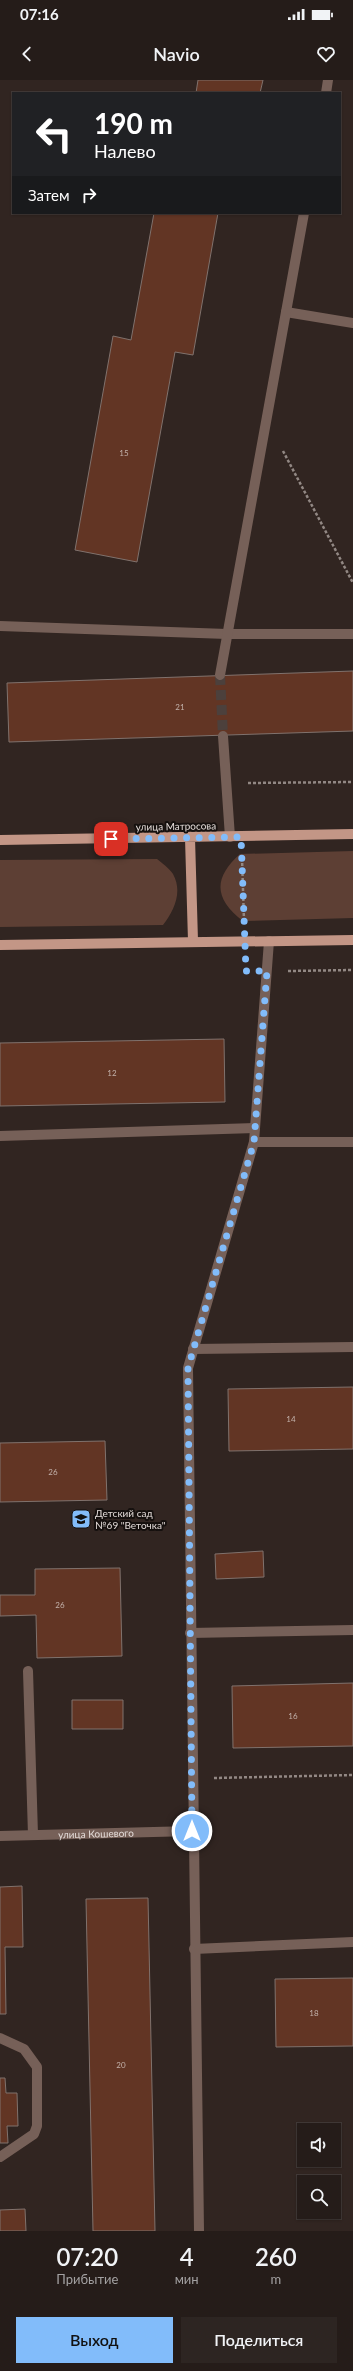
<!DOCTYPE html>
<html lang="ru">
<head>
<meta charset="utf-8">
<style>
  body { margin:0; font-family:Lato,sans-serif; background:#2d2522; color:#f1f3f6; height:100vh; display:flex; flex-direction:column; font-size:15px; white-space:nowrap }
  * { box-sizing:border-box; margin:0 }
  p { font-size:13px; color:#a3a1a2 }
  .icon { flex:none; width:22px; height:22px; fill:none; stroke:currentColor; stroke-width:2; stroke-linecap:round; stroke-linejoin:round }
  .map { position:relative; height:2151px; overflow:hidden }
  .drawer { display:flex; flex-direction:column; background:#251c19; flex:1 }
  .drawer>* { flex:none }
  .guide { position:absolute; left:12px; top:12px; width:329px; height:122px; border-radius:0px; box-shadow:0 1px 3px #0004,0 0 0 1px #423a38; background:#202124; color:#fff; overflow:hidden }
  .tools { position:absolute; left:297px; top:2043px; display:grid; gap:8px }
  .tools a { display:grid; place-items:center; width:44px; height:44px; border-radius:0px; background:#251c19; box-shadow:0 1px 3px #0004,0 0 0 1px #423a38; font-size:20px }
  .pin { position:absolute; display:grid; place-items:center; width:34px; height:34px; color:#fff; margin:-17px; border-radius:8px; box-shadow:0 2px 6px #0006 }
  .me { position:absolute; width:44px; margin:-22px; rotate:0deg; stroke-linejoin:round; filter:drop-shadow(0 0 3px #0008) }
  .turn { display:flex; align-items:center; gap:14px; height:84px; padding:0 16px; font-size:18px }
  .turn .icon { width:52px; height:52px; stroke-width:2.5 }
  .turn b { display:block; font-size:28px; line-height:34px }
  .then { display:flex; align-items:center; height:38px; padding:0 16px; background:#0003; gap:8px; font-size:15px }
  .eta { display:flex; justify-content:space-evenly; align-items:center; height:68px; text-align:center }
  .eta b { font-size:24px; font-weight:600; line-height:28px }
  .primary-button { display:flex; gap:8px; margin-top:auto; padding:8px 16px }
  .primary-button a { flex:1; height:46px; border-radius:0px; background:#82bcfa; color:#111; font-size:16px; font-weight:600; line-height:46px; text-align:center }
  .primary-button a+a { background:#2d2522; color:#f1f3f6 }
  .status { display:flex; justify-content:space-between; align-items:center; height:28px; padding:0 20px; background:#251c19; direction:ltr }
  .status svg { height:11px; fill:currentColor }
  header { display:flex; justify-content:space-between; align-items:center; height:52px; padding:0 16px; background:#251c19; font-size:18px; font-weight:600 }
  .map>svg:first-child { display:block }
  .green { fill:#5d3f34 }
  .building { fill:#623524; stroke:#80726d }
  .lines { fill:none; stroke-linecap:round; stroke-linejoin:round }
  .minor-tunnel { stroke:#4c403c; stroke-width:10; stroke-dasharray:10 5; stroke-linecap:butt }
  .path { stroke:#928884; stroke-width:2.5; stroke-dasharray:3 2; stroke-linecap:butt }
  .minor { stroke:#766058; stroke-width:10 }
  .major { stroke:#c39686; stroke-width:10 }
  .route { stroke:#82bcfa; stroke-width:7; stroke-dasharray:0 12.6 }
  .labels { text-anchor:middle; stroke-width:4; stroke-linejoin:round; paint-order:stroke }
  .number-label { font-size:8px; fill:#c3b2ab }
  .street-label { font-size:10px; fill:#e3dbd8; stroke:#15100e }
  .poi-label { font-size:10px; fill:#e3dbd8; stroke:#15100e; text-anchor:start }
</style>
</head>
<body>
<div class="status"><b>07:16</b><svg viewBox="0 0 49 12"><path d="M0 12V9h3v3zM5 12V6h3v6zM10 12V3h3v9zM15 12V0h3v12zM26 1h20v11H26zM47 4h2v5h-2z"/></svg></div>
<header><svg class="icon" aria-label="back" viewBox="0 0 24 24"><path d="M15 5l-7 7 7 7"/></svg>Navio<svg class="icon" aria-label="heart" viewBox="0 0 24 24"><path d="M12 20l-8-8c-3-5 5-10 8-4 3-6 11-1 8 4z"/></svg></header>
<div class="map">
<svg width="353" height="2151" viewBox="0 0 353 2151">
  <rect width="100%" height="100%" fill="#312521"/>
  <path class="green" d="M353,771V838L243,841C214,819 213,798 240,774Z
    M157,779C162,783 169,788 173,794C183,812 174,831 163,845L0,847V780Z"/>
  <path class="building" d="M198,0H263L260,13H196Z
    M154,133H218L193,275L175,272L137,482L75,470L113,256L131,260Z
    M353,591V651L9,662L7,603Z
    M224,959L225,1022L0,1026V963Z
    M353,1307V1369L229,1371L228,1309Z
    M105,1361L107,1420L0,1422V1363Z
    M263,1471L264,1497L216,1499L215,1474Z
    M120,1488L122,1576L37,1578L36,1535L0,1536V1515H35V1489Z
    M353,1603V1666L233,1668L232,1606Z
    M72,1620H123V1649H72Z
    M22,1806L23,1867H5L6,1934H0V1807Z
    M148,1818L155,2151H93L86,1819Z
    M353,1898V1966L276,1967L275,1899Z
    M0,1998H5L6,2013H17L18,2046H7L8,2063H0Z
    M25,2129L26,2151H0V2130Z"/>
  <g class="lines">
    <path class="minor-tunnel" d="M220,595L223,656"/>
    <path class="path" d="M283,371L353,503
      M248,703L353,702
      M242,778L244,841
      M288,891L353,890
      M214,1698L353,1695"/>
    <g class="minor">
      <path d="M326,13L328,0"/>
      <path d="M286,232L353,243"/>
      <path d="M0,546L227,554H353"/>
      <path d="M220,595L304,133"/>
      <path d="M223,656L230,757"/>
      <path d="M0,1056L255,1048"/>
      <path d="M254,1062H353"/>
      <path d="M193,1269L353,1267"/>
      <path d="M190,1553L353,1550"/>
      <path d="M28,1591L33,1755"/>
      <path id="s1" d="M0,1756L192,1751"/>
      <path d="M194,1869L353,1862"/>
      <path d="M0,1958L24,1969L37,1987V2046L34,2054L0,2077"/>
      <path d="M199,2151L188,1288L254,1062L269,861"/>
    </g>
    <path class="major" d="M190,758L193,861
      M0,760L353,754
      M0,865L353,860"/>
  </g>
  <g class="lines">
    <path class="route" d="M111,759L241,757L246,891H267L254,1062L188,1288L192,1751"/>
  </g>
  <defs>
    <g id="school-square" transform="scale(1)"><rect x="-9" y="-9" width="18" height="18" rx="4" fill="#82bcfa" stroke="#15100e"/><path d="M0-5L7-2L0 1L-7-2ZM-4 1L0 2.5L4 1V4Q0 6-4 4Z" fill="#111"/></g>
  </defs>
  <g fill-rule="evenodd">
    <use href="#school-square" x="81" y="1439"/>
  </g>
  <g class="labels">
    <g class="number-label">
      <text x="124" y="376">15</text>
      <text x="180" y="630">21</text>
      <text x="112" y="996">12</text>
      <text x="291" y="1342">14</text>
      <text x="53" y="1395">26</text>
      <text x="60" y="1528">26</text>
      <text x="293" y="1639">16</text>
      <text x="314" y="1936">18</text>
      <text x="121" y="1988">20</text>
    </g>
    <g class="street-label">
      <text transform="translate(176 746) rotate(-1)" y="4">улица Матросова</text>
      <text dy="4" stroke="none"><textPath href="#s1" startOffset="96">улица Кошевого</textPath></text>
    </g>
    <g class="poi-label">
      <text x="95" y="1437">Детский сад<tspan x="95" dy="12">№69 "Веточка"</tspan></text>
    </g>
  </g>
</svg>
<div class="tools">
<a><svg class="icon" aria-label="sound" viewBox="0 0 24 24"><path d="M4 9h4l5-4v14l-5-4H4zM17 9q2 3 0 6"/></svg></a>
<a><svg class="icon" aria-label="search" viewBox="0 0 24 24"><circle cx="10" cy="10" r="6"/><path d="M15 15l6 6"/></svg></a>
</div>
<div class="pin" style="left:111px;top:759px;background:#d93025"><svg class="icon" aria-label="arrive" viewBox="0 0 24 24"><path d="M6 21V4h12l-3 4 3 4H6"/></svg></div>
<svg class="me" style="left:192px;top:1751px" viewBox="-20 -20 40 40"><circle r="17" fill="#82bcfa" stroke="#fff" stroke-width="3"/><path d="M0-11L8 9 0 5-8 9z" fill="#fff"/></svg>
<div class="guide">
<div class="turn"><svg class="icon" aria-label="left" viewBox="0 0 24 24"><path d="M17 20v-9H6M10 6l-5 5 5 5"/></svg><div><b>190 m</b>Налево</div></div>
<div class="then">Затем<svg class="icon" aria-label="right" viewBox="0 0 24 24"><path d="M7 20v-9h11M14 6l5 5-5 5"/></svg></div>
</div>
</div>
<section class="drawer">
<div class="eta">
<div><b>07:20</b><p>Прибытие</p></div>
<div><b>4</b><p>мин</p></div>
<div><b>260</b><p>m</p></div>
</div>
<div class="primary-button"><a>Выход</a><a>Поделиться</a></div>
</section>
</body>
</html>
